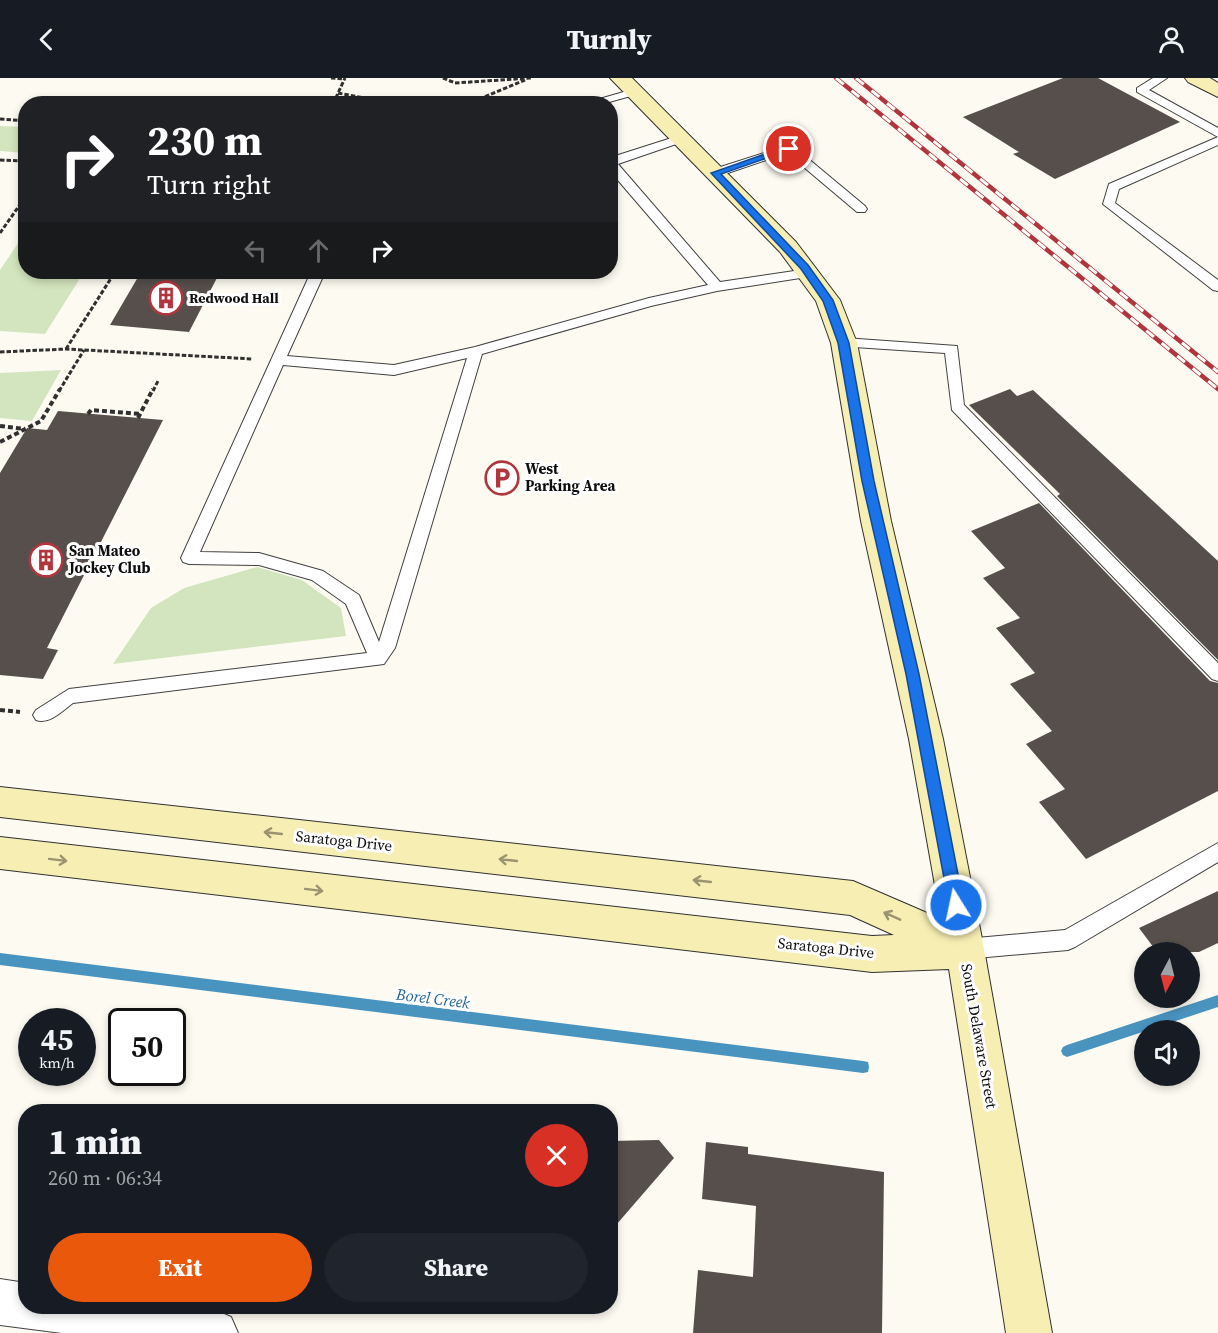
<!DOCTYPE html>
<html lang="en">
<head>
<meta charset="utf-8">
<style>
  body { margin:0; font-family:"Source Serif 4",serif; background:#20242c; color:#f1f3f6; height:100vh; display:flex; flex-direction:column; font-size:22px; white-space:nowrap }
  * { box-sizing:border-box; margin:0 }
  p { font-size:20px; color:#9ea1a6 }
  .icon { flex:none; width:33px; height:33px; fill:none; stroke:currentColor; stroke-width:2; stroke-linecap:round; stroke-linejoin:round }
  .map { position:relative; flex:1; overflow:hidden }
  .panel { position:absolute; left:18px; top:1026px; width:600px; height:210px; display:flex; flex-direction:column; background:#171b24; border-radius:24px; box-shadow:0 3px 9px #0003 }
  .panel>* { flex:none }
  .top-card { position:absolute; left:18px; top:18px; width:600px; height:183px; border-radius:24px; box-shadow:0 3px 9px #0003; background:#202124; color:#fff; overflow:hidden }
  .needle { width:39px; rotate:187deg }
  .buttons { position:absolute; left:1134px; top:864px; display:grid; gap:12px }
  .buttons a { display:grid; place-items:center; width:66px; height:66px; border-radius:50%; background:#171b24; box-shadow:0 3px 9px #0003; font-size:30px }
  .speed { position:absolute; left:18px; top:930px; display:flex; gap:12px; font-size:30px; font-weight:700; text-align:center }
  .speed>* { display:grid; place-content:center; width:78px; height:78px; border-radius:50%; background:#171b24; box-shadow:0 3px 9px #0003; line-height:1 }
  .speed small { font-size:15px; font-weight:400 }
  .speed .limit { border:3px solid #111; border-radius:9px; background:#fff; color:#111 }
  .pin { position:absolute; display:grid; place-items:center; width:51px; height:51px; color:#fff; margin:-26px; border:3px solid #fff; border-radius:50%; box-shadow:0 2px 6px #0007 }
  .me { position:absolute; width:66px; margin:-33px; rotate:350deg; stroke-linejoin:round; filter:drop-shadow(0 0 4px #0008) }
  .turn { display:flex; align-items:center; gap:21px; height:126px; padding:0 30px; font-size:27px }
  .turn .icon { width:78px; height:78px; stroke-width:2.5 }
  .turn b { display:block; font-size:42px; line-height:51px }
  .lanes { display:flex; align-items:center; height:57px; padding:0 30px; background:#0003; justify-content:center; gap:30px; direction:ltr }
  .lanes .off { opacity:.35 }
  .round { display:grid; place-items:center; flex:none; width:63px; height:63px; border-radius:32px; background:#20242c }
  .headline { display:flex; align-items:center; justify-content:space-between; height:102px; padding:0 30px }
  h1 { font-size:36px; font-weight:800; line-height:45px }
  .cta { display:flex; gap:12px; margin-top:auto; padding:12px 30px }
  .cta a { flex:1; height:69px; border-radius:36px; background:#ea580c; color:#fff; font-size:24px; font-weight:800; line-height:69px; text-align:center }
  .cta a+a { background:#20242c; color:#f1f3f6 }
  header { display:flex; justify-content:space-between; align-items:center; height:78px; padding:0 30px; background:#171b24; font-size:27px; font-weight:800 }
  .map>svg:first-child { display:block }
  .green { fill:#d3e5be }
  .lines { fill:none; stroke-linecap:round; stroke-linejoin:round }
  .stream { fill:#4993bf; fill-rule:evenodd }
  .building { fill:#564f4c }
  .lane-casing { stroke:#414141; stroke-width:2 }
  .street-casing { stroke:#414141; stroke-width:2 }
  .secondary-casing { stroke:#303030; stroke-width:2 }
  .path-far1 { stroke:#303030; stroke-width:3; stroke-dasharray:4.5 2; stroke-linecap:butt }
  .path { stroke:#303030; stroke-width:4; stroke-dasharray:5 3; stroke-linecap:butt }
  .lane { fill:#fff; fill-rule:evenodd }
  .street { fill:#fff; fill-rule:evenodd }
  .secondary { fill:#f7eeb3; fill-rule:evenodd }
  .rail-casing { stroke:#b0353d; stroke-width:4.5 }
  .rail { stroke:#fff; stroke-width:3; stroke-dasharray:10; stroke-linecap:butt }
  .oneway { stroke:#9a9471 }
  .route { fill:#1a73e8; stroke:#114b97; stroke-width:1.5 }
  .labels { text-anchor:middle; stroke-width:6; stroke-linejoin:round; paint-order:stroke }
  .far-poi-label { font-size:14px; font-weight:bold; fill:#0e0e0e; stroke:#fff; text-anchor:start }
  .poi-label { font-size:15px; font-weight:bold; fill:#0e0e0e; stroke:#fff; text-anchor:start }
  .street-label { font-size:15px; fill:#0e0e0e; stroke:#fff }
  .water-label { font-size:16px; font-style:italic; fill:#246593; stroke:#fff }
</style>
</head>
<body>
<header><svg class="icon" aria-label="back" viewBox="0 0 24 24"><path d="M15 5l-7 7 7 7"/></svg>Turnly<svg class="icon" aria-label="person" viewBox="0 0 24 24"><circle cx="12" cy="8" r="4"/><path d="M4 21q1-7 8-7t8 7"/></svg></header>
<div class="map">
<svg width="1218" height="1255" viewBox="0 0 1218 1255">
  <rect width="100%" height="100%" fill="#fdfbf1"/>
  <path class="green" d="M0,48L25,49V75L0,73Z
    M25,155L26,194H84L45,256L0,253V192Z
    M61,292L32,343L0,340V295Z
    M257,489L302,502L341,530L346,558L113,586L151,530L184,510Z"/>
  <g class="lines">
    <path class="stream" d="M0,875L863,983L868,984L869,989L868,994L863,995L0,887Z
      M1218,917V929L1067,979L1063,977L1061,973L1063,969L1067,967Z"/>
  </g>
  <path class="building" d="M1063,0H1098L1180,44L1055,101L1013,76L1019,74L963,39Z
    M141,194H220L189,254L110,247Z
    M1010,311L1017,318L1033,312L1218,483V582L1057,418L1060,416L969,327Z
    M58,333L163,342L47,570L58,572L43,601L0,597V395L27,350L47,352Z
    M1039,425L1210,603L1218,605V713L1086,781L1039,724L1065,711L1026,666L1052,653L1010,606L1035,595L996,550L1020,540L983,500L1005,490L971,453Z
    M1218,813V865L1199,874H1157L1139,850Z
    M659,1062L674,1080L610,1154V1063Z
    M706,1064L748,1069V1076L884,1094L882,1255H693L698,1192L753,1199L756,1128L702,1121Z"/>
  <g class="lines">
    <g class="lane-casing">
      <path id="lane" d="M1153,0H1167L1149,12L1218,50V59L1137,14V10Z
        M634,11L638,12V16L602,26H582Z
        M681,57L685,59V63L618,86L720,204L808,191L815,195L813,198L717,213L651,228L482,276L395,570L384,586L73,625C62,633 49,647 36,642L33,637L36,632L69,611L367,575L346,526L312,502L259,487L189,486L183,484L181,480L311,194H325L287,278L394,287L475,269L649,220L708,207L610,93L612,79ZM467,280L379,564L359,517L323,493L259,475L200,474L283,287L394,297Z
        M1218,59V67L1119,111L1115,125L1218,202V213L1213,212L1103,126L1109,106Z
        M789,67L793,68L865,128L867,131L865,134H857L787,75L719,98H711L709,95L711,92Z
        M844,260L957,268L964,327L1218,585V603L1212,601L952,332L945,275L839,268L837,265Z
        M1218,765V784L1075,869L1068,872L965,881L958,878L955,871L958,864L965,861L1065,852Z"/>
    </g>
    <g class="street-casing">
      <path id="street" d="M0,1201L26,1205V1228H190L215,1232L231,1239L238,1255H62L0,1247Z"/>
    </g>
    <g class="secondary-casing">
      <path id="secondary" d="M610,0H632L796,164L840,222L857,265L891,443L943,661L984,871L1052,1255H1006L949,891L872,894L0,791V759L872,858L894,857L850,837L0,739V709L853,803L941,841L909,661L861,443L831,265L816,223L780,174Z
        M1185,0H1210L1218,5V19L1188,4Z"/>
    </g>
    <path class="path-far1" d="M331,0L344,1
      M443,0L455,5L531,0
      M338,15L395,26
      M333,26L345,0
      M467,26L525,2
      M0,41L26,43
      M0,82L26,83
      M0,155L26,118
      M66,271L115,194
      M0,274L66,271L253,281
      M59,313L84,272
      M153,313L158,303"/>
    <path class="path" d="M88,336L91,332L141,336
      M138,340L153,311
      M0,348L25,351
      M0,364L41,343L60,311
      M0,632L20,634"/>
    <use href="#lane" class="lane"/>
    <use href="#street" class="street"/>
    <use href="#secondary" class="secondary"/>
    <g class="rail-casing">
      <path id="rail" d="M836,0L1218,311
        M856,0L1218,294"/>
    </g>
    <use href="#rail" class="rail"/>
  </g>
  <defs><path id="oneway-shaft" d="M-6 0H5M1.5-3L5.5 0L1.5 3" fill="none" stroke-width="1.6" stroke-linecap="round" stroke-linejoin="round" transform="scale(1.5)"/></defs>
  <g class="oneway">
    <use href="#oneway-shaft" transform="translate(273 755) rotate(-174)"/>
    <use href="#oneway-shaft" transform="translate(58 782) rotate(7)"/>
    <use href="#oneway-shaft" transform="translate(508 782) rotate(-174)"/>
    <use href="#oneway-shaft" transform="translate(702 803) rotate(-174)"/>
    <use href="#oneway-shaft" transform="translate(314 812) rotate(7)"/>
    <use href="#oneway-shaft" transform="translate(892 838) rotate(-156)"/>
  </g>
  <path class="route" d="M785,69L793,71L721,96L808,187L833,222L849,265L874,403L919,596L964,827L962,832L956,834L951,832L949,827L906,596L862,403L838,265L823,223L801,191L711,95Z"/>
  <defs>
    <g id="building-ring" transform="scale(1.725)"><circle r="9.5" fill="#fff" stroke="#b0353d" stroke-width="1.5"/><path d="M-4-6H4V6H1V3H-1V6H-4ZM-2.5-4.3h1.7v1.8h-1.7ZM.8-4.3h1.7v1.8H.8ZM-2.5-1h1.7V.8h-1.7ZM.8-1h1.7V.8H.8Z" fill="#b0353d"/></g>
    <g id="parking-ring" transform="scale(1.725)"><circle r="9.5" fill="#fff" stroke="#b0353d" stroke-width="1.5"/><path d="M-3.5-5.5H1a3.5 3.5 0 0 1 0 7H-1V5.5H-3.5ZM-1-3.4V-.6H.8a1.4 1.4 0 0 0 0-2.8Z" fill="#b0353d"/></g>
  </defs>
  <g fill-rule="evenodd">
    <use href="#building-ring" x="166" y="220"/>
    <use href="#parking-ring" x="502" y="400"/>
    <use href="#building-ring" x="46" y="482"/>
  </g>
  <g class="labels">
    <g class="far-poi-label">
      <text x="189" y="225">Redwood Hall</text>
    </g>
    <g class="poi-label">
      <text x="525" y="396">West<tspan x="525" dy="17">Parking Area</tspan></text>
      <text x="69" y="478">San Mateo<tspan x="69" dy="17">Jockey Club</tspan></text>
    </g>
    <g class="street-label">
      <text transform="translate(344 763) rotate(6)" y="5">Saratoga Drive</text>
      <text transform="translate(826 870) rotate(6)" y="5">Saratoga Drive</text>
      <text transform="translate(979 958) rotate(80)" y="5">South Delaware Street</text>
    </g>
    <g class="water-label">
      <text transform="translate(433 920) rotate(7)" y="6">Borel Creek</text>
    </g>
  </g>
</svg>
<div class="buttons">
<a><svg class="needle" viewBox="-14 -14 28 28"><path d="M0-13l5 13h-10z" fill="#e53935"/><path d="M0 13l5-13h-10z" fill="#9ea1a6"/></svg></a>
<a><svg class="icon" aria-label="sound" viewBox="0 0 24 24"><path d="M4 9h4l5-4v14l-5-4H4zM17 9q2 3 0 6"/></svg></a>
</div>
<div class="speed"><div>45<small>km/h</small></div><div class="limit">50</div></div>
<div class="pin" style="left:789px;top:71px;background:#d93025"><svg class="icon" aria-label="arrive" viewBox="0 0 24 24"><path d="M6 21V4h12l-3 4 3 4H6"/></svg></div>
<svg class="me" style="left:956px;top:827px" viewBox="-20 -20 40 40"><circle r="17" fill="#1a73e8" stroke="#fff" stroke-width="3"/><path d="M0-11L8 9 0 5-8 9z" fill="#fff"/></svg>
<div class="top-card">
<div class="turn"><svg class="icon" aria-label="right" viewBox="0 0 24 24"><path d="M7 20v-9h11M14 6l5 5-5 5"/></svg><div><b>230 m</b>Turn right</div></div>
<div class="lanes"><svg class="icon off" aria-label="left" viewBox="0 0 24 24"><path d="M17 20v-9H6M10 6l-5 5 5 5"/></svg><svg class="icon off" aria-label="ahead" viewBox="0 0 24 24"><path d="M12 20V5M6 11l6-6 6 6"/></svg><svg class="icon" aria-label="right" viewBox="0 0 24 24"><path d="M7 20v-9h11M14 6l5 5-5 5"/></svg></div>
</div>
<section class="panel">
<div class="headline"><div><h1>1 min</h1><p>260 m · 06:34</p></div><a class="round" style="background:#d93025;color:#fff"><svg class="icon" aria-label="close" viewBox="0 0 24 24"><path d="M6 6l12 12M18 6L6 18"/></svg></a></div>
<div class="cta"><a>Exit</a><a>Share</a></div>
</section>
</div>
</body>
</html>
